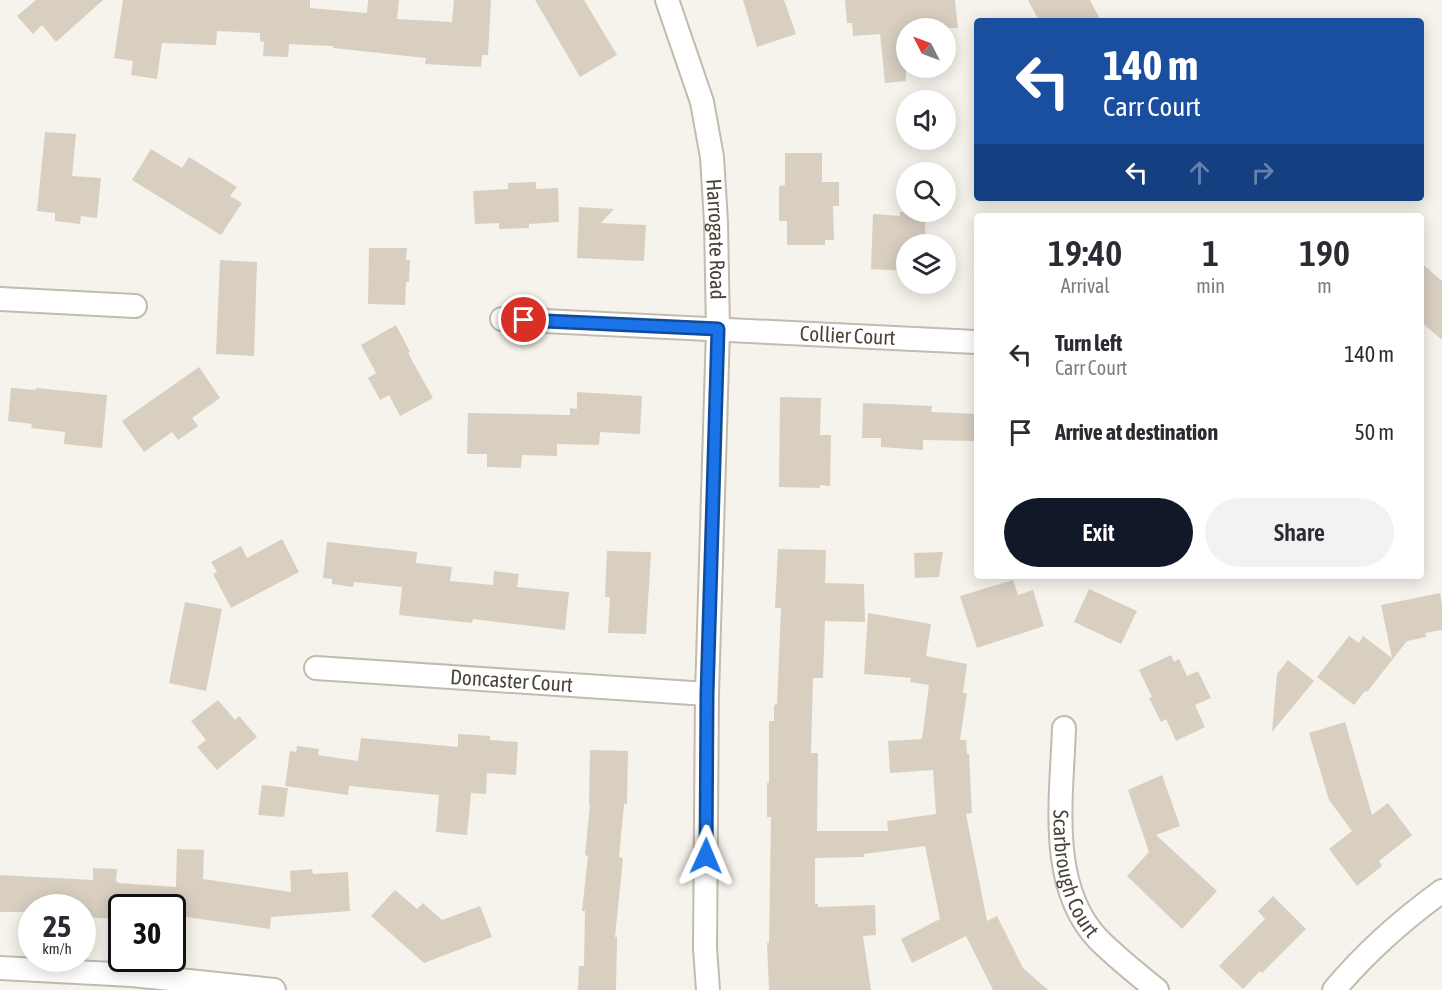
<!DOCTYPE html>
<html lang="en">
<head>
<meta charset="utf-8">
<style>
  body { margin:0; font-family:"Asap Condensed",sans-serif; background:#f2f2f3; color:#2b2b33; height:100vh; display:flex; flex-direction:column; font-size:22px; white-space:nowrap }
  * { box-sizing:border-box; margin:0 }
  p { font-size:20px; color:#7c7c81 }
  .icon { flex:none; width:33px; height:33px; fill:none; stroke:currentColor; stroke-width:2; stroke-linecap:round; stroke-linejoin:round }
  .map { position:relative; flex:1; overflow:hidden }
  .side { position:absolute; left:974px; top:213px; width:450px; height:366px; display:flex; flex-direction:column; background:#fff; border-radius:6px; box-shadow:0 3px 15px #0003 }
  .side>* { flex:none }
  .guide { position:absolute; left:974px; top:18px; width:450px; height:183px; border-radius:6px; box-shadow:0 3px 15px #0003; background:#1a4fa0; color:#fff; overflow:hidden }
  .needle { width:39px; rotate:312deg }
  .buttons { position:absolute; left:896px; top:18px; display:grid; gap:12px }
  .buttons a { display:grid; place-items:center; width:60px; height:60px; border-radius:50%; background:#fff; box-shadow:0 3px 15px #0003; font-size:30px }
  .speed { position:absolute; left:18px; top:894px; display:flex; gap:12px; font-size:30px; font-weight:700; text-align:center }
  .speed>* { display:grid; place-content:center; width:78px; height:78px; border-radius:50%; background:#fff; box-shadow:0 3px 15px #0003; line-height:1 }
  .speed small { font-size:15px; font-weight:400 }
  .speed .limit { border:3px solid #111; border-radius:9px; background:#fff; color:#111 }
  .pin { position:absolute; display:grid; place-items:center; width:51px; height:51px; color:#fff; margin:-26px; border:3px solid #fff; border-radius:50%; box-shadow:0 2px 6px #0007 }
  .me { position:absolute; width:66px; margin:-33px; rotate:1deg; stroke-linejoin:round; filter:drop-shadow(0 0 4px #0008) }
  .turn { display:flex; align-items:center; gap:21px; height:126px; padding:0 30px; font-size:27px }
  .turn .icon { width:78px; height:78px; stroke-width:2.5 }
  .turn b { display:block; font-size:42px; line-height:51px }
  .lanes { display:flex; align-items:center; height:57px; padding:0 30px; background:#0003; justify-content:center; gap:30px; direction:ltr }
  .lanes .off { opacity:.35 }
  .eta { display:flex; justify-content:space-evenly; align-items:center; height:102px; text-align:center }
  .eta b { font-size:36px; font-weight:600; line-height:42px }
  .cta { display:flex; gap:12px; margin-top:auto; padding:12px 30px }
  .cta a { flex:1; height:69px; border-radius:36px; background:#111827; color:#fff; font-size:24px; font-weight:600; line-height:69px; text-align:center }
  .cta a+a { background:#f2f2f3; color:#2b2b33 }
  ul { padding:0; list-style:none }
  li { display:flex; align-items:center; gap:18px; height:78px; padding:0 30px }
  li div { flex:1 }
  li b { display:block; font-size:22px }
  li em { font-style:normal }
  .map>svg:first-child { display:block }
  .building { fill:#d8cfc1 }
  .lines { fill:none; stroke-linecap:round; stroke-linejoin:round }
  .street-casing { stroke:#c2bbae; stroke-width:26 }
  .street { stroke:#fff; stroke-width:22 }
  .route-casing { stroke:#114b97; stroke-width:15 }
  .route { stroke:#1a73e8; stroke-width:10 }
  .labels { text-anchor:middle; stroke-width:5; stroke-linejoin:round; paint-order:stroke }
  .street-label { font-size:21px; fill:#4b4439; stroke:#fff }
</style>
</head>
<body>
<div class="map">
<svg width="1442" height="990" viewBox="0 0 1442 990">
  <rect width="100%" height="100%" fill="#f6f3ec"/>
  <path class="building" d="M36,0H103L56,42L42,25L33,34L17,16Z
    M123,0H310V8L367,13L368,0H399L397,19L452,22L454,0H491L488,55H482L481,67L425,64L426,58L333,48V46L289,44L288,57L263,56L264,42L260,41V33L217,31L216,45L162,43L157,79L131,75L133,61L114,58Z
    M535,0H584L617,55L580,77Z
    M743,0H784L796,34L757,47Z
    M845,0H955L958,28H906V81L885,83L880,34L853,36L852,23H847Z
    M1028,0H1090L1101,21H1039Z
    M45,132L76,134L72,176L101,178L97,218L81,216L80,224L55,221V213L37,211Z
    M151,149L182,168L189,157L237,187L230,196L242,203L221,235L132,180Z
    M785,153H822V182H839V206H833L834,240H825V245H787V221H779V186L785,185Z
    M536,182V189L558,188L559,222L529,224V228L499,229V223L475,224L473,191L508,189V183Z
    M579,207L614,209L601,223L646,225L644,261L577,258Z
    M900,212H925V244H906V271L871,269L873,214L900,216Z
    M369,248H407L406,260H410L409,282H406L405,305L368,304Z
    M220,260L257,262L254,356L216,354Z
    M1420,262L1442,281V340L1420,321Z
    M396,325L410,352L408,353L433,398L400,416L389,395L380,400L368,378L376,373L361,345Z
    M199,367L220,398L192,418L198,426L178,440L172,432L144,452L122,421Z
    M11,388L36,390V388L107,395L102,448L64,444L65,432L31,428L32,424L8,421Z
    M577,392L642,396L640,434L600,432L599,445L557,444V456L522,455L521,468L487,467V454H467L468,413L570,415V408L577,409Z
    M780,397L821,398L820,435H831L830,486L820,485V488L779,487Z
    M863,403L932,406L931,412L976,414V441L923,440V450L881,447V438H862Z
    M282,539L299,572L231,608L213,574L217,572L211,562L241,546L247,558Z
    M327,542L417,552L416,563L452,567L450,581L493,585L494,571L519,574L517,587L569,592L565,630L473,619L472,623L399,615L402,587L354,582L353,587L332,584V579L323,578Z
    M778,549L826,550L825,583L864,584L865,622L825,621L823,678H813L811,753H818L817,831H888L887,821L936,814L933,770L890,773L888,741L922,739L929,685L910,682L911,678L864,674L868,613L931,624L926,656L967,664L963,693H967L960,740H966L967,754H969L972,813L966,814L987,921L997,916L1023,968L1048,990H993L966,936L912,963L901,939L940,919L925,846L864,854V857L815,858V904H818V907L875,905L876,935L863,936L871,990H769L767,943H769L771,817H767V783H769V721H774V705L777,704L781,608H775Z
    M607,551L651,552L646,634L608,633L610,597H605Z
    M943,552L939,577L915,578L914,553Z
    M1013,580L1018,595L1033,590L1044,626L977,648L960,596Z
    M1089,589L1137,611L1121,644L1074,622Z
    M1440,593L1442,605V630L1425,633L1426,637L1407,641L1367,692L1365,691L1354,705L1317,677L1349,636L1359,643L1363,636L1392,658L1381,605Z
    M185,602L222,609L206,691L169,683Z
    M1171,655L1174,662L1179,659L1187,676L1198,671L1211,698L1195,705L1205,727L1176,741L1166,719L1161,722L1149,698L1152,697L1139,670Z
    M1288,660L1314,681L1272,732L1277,674Z
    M218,700L235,720L239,716L257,737L217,770L197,747L206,740L191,721Z
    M1345,722L1372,815L1388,803L1412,835L1379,861L1382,866L1357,886L1329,849L1352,831L1329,800L1309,733Z
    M458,734L490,736V740L518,742L516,775L487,773L486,794L471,793L467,835L436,832L439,795L349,786L348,795L285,786L290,751L296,752L297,746L319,749L318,755L358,761L361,738L458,747Z
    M590,750L628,751L627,804H624L619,857L623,858L615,937H617L616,990H578L579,966H584L585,911H582L588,856L585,855L590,804H589Z
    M1162,775L1180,826L1156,835L1217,891L1182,929L1127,876L1149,852L1128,790Z
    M262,785L288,788L284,817L258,815Z
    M177,849L204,850L203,879L291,892L290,871L312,869L313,874L348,872L350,911L271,917L270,929L172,915V908H118L117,919L82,917V908H31V912H0V875L93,880V868L117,869L116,881L119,883L176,887Z
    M395,890L417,909L423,903L442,920L480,906L492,937L424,963L371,916Z
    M1273,896L1306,929L1262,973L1260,971L1243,989L1219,966L1265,919L1258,911Z"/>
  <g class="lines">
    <g class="street-casing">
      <g id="street">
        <path id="s1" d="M667,0L702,102L712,157L716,222L718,329L707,694L705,948L708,990"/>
        <path d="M0,299L135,306"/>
        <path id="s2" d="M502,319L976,342"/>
        <path id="s3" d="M316,668L707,694"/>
        <path id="s4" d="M1064,728C1062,796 1047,885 1098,939C1116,957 1137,974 1157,990"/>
        <path d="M0,968L132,975L274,990"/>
        <path d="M1334,990C1366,952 1402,920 1442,891"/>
      </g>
    </g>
    <use href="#street" class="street"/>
  </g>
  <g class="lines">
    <g class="route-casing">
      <path id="route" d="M524,320L718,329L707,694L706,856"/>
    </g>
    <use href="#route" class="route"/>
  </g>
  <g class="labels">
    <g class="street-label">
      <text dy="7" stroke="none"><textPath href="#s1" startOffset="246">Harrogate Road</textPath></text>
      <text dy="7" stroke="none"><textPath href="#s2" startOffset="346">Collier Court</textPath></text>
      <text dy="7" stroke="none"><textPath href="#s3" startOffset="196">Doncaster Court</textPath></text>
      <text dy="7" stroke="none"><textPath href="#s4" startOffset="148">Scarbrough Court</textPath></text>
    </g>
  </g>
</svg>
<div class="buttons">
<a><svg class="needle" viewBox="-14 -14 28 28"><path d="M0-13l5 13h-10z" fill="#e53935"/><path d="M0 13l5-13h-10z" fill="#7c7c81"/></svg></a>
<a><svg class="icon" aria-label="sound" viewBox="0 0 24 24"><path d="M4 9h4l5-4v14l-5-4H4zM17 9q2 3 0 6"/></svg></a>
<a><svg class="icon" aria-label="search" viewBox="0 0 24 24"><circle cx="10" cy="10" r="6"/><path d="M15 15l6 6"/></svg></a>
<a><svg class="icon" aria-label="layers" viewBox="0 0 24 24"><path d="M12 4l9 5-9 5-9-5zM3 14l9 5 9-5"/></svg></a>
</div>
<div class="speed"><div>25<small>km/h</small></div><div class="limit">30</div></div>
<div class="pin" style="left:524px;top:320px;background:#d93025"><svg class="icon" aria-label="arrive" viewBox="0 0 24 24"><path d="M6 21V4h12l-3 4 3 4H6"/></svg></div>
<svg class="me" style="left:706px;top:856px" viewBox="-20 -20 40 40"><path d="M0-17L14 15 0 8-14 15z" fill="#1a73e8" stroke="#fff" stroke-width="4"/></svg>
<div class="guide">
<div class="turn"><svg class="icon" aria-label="left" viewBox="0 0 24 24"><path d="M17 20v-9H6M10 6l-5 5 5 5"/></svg><div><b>140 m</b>Carr Court</div></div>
<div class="lanes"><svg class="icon" aria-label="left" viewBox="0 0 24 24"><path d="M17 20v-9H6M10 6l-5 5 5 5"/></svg><svg class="icon off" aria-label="ahead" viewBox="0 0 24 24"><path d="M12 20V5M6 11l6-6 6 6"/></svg><svg class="icon off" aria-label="right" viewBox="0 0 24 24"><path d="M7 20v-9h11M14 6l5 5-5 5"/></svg></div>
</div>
<section class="side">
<div class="eta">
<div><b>19:40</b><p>Arrival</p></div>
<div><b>1</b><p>min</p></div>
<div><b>190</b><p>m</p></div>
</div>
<ul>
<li><svg class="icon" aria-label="left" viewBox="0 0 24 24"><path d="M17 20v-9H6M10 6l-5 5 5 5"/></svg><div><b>Turn left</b><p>Carr Court</p></div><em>140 m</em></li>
<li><svg class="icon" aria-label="arrive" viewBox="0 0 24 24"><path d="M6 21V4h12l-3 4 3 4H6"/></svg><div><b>Arrive at destination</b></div><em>50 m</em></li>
</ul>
<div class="cta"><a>Exit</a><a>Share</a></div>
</section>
</div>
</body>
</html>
